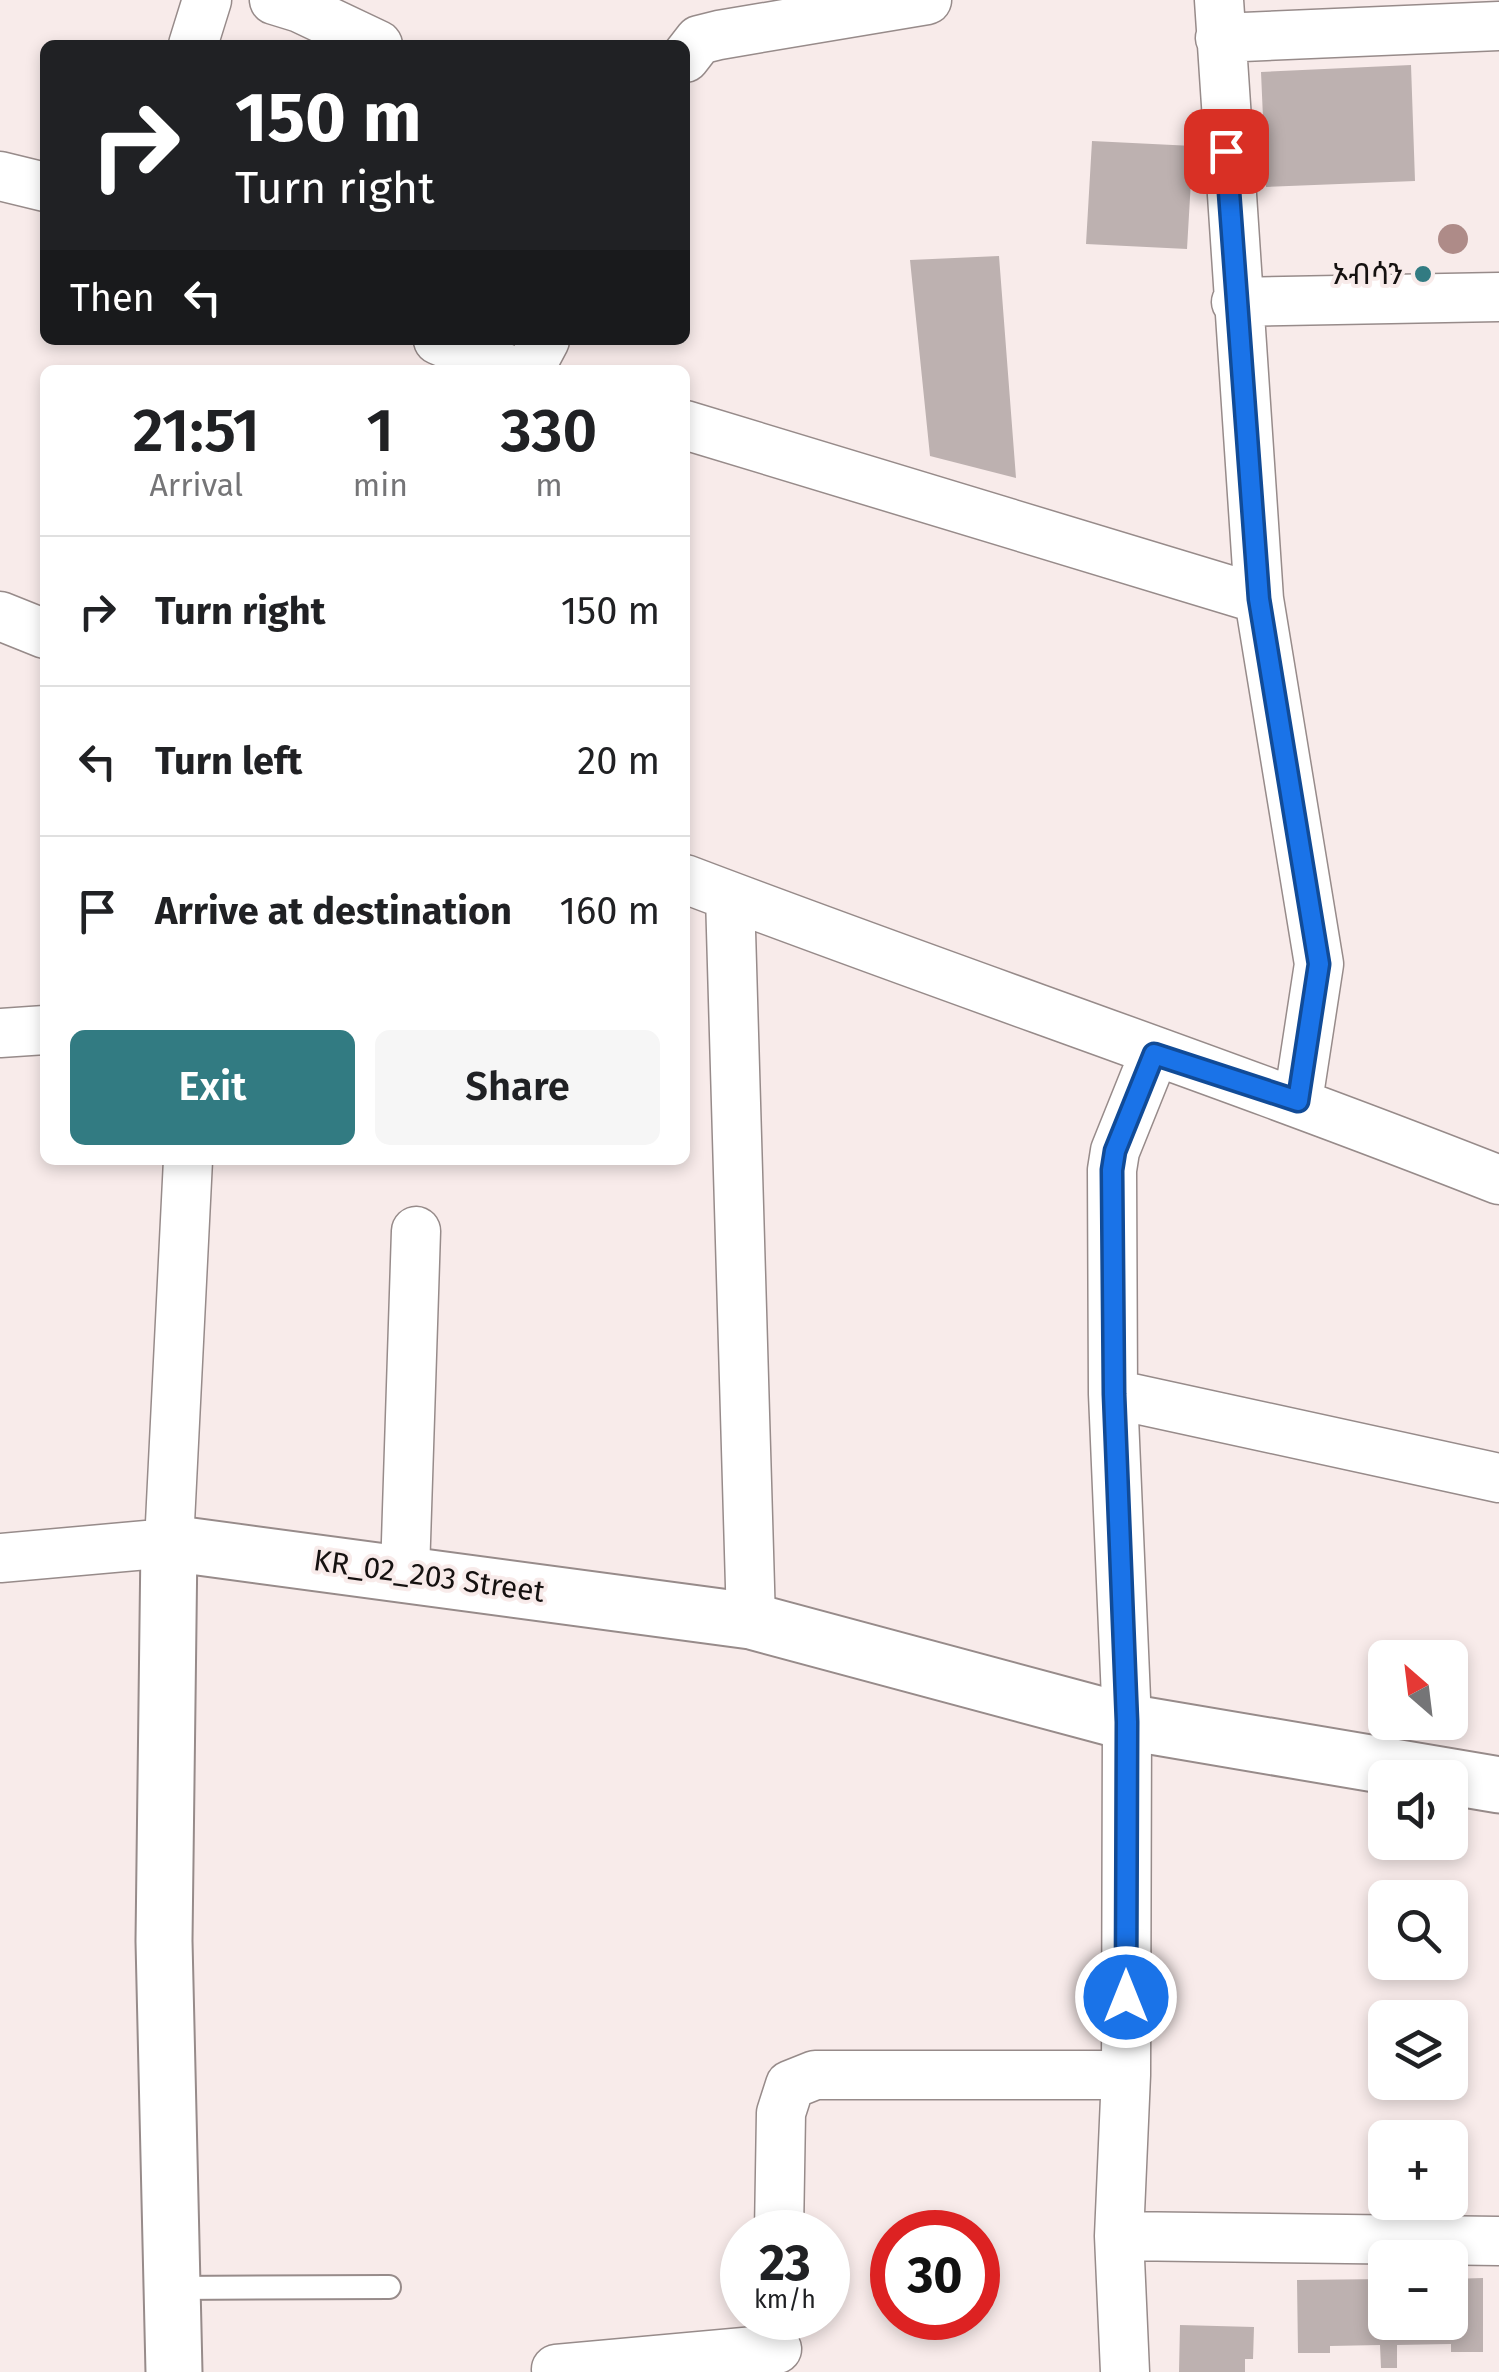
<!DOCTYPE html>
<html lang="en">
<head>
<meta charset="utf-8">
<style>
  body { margin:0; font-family:"Fira Sans","Noto Sans Ethiopic",sans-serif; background:#f6f6f6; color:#202124; height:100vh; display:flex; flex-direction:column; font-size:38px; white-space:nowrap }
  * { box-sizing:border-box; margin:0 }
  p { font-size:32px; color:#757577 }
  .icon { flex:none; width:55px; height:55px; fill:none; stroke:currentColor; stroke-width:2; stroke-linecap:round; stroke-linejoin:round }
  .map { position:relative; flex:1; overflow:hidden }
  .side { position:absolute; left:40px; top:365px; width:650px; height:800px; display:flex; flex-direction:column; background:#fff; border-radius:15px; box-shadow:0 5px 15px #0003 }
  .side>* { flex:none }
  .top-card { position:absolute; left:40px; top:40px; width:650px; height:305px; border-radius:15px; box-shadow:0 5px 15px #0003; background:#202124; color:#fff; overflow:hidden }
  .needle { width:65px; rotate:332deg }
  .tools { position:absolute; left:1368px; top:1640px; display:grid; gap:20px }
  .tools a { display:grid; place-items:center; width:100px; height:100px; border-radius:15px; background:#fff; box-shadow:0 5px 15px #0003; font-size:50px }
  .speed { position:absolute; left:720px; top:2210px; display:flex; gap:20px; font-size:50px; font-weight:700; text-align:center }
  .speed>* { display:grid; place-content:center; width:130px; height:130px; border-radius:50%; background:#fff; box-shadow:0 5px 15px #0003; line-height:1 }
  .speed small { font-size:25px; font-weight:400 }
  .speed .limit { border:15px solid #d22; background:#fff; color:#111 }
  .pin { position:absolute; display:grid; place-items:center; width:85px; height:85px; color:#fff; margin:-42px; border-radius:20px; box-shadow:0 5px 15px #0006 }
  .me { position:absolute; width:110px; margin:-55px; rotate:0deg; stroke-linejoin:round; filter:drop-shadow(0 0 8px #0008) }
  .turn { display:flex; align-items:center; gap:35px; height:210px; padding:0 30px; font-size:45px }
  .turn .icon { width:130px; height:130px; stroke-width:2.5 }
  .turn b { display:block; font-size:70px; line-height:85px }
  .then { display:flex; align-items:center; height:95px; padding:0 30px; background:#0003; gap:20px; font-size:38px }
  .eta { display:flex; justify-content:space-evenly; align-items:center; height:170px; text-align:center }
  .eta b { font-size:60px; font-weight:600; line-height:70px }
  .action { display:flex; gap:20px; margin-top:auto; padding:20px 30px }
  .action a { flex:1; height:115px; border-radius:15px; background:#327b82; color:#fff; font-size:40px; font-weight:600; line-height:115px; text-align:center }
  .action a+a { background:#f6f6f6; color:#202124 }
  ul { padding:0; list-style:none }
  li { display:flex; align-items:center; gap:30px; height:150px; padding:0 30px; border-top:2px solid #e0e0e0 }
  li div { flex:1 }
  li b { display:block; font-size:38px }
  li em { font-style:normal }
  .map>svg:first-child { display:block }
  .building { fill:#bdb1b0 }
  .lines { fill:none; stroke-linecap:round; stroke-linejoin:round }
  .lane-casing { stroke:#978b8a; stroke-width:26 }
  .street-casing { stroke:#978b8a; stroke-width:51 }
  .secondary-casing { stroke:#978b8a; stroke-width:59 }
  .lane { stroke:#fff; stroke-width:22 }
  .street { stroke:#fff; stroke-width:48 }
  .secondary { stroke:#fff; stroke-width:55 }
  .tree { fill:#ae8b88 }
  .route-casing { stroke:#114b97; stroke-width:25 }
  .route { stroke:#1a73e8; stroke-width:18 }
  .poi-dot { fill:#327b82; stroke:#f8ebea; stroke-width:4 }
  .labels { text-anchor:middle; stroke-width:8; stroke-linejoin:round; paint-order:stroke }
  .poi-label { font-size:30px; fill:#151110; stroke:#f8ebea; text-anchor:end }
  .street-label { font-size:30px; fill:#151110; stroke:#f8ebea }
</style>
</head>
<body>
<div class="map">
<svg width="1499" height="2372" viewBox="0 0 1499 2372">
  <rect width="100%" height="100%" fill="#f8ebea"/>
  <path class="building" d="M1411,65L1415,181L1266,187L1261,72Z
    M1092,141L1193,146L1187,249L1086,244Z
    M999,256L1016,478L930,456L910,260Z
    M1483,2278V2352H1451V2344L1397,2345V2368H1381L1380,2345L1330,2346V2353H1298L1297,2280L1385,2279V2322H1450V2279Z
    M1180,2325L1254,2327L1253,2359H1245V2372H1179Z"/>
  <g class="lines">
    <g class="lane-casing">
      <path id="lane" d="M171,2288L389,2287"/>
    </g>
    <g class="street-casing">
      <path id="street" d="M274,0L300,8L378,45
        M1220,38L1499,26
        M193,45L207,0
        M685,58L699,40L719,35L927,0
        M0,176L45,187
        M1236,302L1499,297
        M438,340L510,370
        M529,370L545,340
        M685,425L1259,599L1219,0
        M1259,599L1319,964L1298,1101
        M0,616L45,634
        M685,879C956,982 1230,1074 1499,1180
        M730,896L751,1621
        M0,1033L45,1030
        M1113,1394L1499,1478
        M0,1558L169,1543L188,1160
        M405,1572L416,1231
        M779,2232L781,2113L790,2085L815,2075H1126
        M1119,2236L1499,2241
        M556,2369L777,2349
        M1125,2372L1119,2236L1126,2075L1127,1722L1113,1394L1112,1170L1115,1151L1154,1054"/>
    </g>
    <g class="secondary-casing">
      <path id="secondary" d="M174,2372L164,1941L169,1543L751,1621L1127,1722L1499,1785"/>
    </g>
    <use href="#lane" class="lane"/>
    <use href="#street" class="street"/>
    <use href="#secondary" class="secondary"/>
  </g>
  <circle class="tree" cx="1453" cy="239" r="15"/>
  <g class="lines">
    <g class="route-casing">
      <path id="route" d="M1126,1997L1127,1722L1114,1394L1112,1170L1115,1151L1154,1054L1298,1101L1319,964L1259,599L1226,151"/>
    </g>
    <use href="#route" class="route"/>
  </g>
  <circle class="poi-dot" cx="1423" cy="274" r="10"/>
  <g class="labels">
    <g class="poi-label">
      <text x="1403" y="284">ኦብሳን</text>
    </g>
    <g class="street-label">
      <text transform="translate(429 1576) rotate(8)" y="10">KR_02_203 Street</text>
    </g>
  </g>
</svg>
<div class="tools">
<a><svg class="needle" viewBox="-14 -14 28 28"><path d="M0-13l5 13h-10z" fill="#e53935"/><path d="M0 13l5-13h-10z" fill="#757577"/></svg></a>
<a><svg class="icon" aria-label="sound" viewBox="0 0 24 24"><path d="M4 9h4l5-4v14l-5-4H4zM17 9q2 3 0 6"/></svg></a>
<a><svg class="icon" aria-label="search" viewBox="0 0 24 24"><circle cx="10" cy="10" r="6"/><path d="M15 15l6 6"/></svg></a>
<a><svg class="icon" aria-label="layers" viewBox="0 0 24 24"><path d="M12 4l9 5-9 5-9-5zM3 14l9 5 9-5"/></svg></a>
<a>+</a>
<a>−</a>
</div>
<div class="speed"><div>23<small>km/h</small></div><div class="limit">30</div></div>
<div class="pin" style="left:1226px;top:151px;background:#d93025"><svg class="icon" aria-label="arrive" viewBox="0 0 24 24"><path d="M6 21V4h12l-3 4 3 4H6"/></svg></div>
<svg class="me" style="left:1126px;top:1997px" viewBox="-20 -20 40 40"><circle r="17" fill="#1a73e8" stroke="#fff" stroke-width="3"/><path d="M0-11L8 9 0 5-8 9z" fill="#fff"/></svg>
<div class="top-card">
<div class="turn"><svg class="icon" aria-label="right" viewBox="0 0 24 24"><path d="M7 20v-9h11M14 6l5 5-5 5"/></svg><div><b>150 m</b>Turn right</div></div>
<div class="then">Then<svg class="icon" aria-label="left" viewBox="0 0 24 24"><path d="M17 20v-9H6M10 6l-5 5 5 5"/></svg></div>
</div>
<section class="side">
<div class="eta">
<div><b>21:51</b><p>Arrival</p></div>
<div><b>1</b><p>min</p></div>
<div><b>330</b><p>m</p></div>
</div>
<ul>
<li><svg class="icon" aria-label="right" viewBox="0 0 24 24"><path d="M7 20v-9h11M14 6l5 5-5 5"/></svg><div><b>Turn right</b></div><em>150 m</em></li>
<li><svg class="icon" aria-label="left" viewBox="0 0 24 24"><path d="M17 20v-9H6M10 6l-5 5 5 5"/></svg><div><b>Turn left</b></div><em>20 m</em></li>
<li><svg class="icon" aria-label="arrive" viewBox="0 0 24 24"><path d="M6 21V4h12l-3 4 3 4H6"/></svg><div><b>Arrive at destination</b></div><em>160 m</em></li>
</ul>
<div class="action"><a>Exit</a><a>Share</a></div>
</section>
</div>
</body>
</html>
